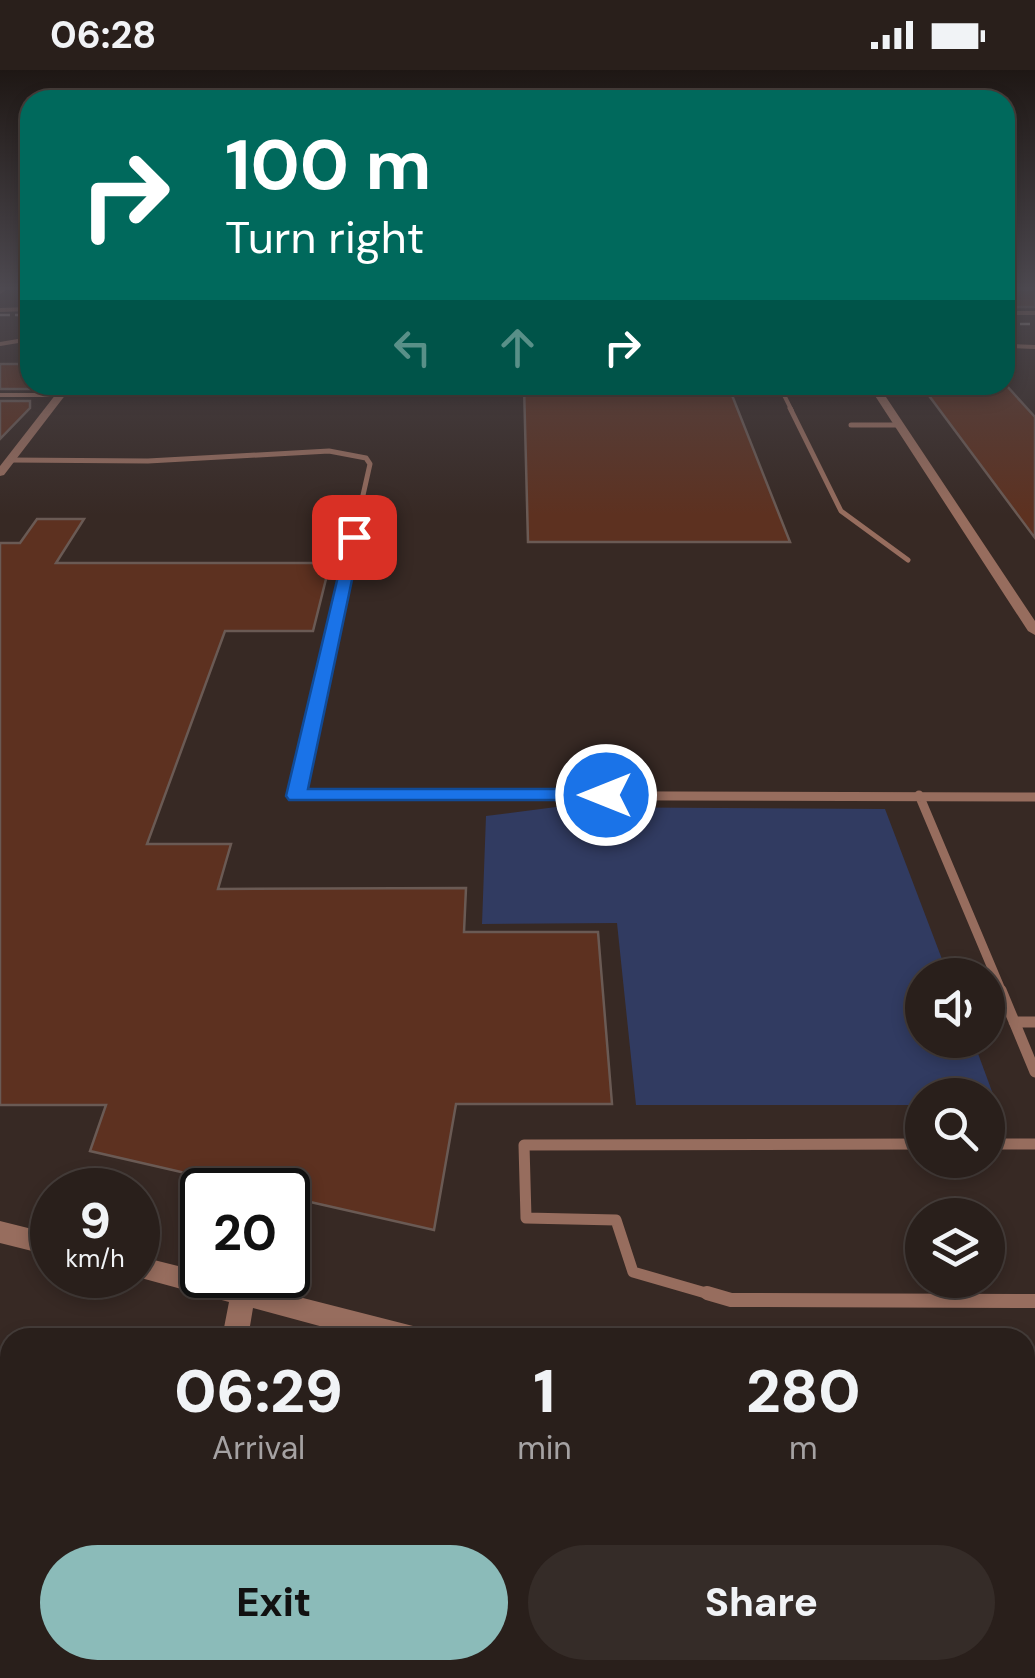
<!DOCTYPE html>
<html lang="en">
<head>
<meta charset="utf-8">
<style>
  body { margin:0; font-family:"DM Sans",sans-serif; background:#352c28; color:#f1f3f6; height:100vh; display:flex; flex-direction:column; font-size:38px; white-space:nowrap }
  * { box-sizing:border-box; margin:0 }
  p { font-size:32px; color:#a5a2a3 }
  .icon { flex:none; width:55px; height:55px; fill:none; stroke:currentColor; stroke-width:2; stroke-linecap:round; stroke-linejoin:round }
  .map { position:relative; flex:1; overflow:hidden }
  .panel { position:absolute; left:0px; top:1258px; width:1035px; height:352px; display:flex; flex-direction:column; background:#291f1b; border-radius:30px 30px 0 0; box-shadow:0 5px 15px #0003,0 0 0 2px #453d3a }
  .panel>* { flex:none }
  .hud { position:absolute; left:20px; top:20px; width:995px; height:305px; border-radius:30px; box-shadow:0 5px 15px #0003,0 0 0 2px #453d3a; background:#00695c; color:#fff; overflow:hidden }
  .fabs { position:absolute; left:905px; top:888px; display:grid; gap:20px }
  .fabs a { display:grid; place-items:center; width:100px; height:100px; border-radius:50%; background:#291f1b; box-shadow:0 5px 15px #0003,0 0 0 2px #453d3a; font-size:50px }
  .speed { position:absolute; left:30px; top:1098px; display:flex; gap:20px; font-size:50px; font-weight:700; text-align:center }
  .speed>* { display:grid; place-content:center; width:130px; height:130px; border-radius:50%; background:#291f1b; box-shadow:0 5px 15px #0003,0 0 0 2px #453d3a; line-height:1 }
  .speed small { font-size:25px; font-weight:400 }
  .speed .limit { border:5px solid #111; border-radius:15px; background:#fff; color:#111 }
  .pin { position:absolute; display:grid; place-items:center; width:85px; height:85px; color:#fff; margin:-42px; border-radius:20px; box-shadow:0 5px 15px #0006 }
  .me { position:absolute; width:110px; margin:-55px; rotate:270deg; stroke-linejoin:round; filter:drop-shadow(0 0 8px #0008) }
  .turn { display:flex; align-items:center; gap:35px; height:210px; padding:0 40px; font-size:45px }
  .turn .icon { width:130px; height:130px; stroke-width:2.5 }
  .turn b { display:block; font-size:70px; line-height:85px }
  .lanes { display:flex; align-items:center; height:95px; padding:0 40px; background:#0003; justify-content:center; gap:50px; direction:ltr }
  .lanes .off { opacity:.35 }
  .eta { display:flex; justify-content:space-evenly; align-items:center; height:170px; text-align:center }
  .eta b { font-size:60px; font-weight:800; line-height:70px }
  .cta { display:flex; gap:20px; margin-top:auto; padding:20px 40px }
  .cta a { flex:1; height:115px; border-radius:60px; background:#8bbbb9; color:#111; font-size:40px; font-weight:800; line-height:115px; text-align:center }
  .cta a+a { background:#352c28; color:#f1f3f6 }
  .status { display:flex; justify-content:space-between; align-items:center; height:70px; padding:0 50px; background:#291f1b; direction:ltr }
  .status svg { height:28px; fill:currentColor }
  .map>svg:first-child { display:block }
  .green { fill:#313b61 }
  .building { fill:#5d3120; stroke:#6a5a54; stroke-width:2.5 }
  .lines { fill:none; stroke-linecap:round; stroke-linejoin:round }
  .service-far5 { stroke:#976d5e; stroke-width:4 }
  .service-far4 { stroke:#976d5e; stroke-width:5 }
  .service-far3 { stroke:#976d5e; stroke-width:6 }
  .service-far2 { stroke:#976d5e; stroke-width:9 }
  .service-far1 { stroke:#976d5e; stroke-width:11 }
  .service { stroke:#976d5e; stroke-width:14 }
  .minor { fill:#976d5e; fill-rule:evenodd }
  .rail { stroke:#a69b97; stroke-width:2.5; stroke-dasharray:10 5; stroke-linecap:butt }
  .route { fill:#1a73e8; stroke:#114b97; stroke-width:2.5 }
</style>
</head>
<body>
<div class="status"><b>06:28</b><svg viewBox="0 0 49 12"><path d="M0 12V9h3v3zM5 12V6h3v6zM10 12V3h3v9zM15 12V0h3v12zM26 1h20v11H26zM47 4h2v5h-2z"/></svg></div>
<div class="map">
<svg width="1035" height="1608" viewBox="0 0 1035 1608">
  <rect width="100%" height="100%" fill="#372924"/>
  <path class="green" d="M556,737L885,739L948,905H922V970H973L997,1035H988V1025H922V1035H636L617,853L482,854L486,746Z"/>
  <path class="building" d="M1005,220H1035V237H1005Z
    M0,294H30V319H0Z
    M524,315H728L790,472H528Z
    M921,315H1006L1035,347V468Z
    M0,331H30V338L0,369Z
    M37,449H84L56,493H330L313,561H225L147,774H231L218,819L466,818L464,862H598L612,1034H456L434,1160L288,1127V1120H259L90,1081L106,1035H0V473H20Z"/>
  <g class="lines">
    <path class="service-far5" d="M1005,243H1035
      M0,274L30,269
      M1005,276L1035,277
      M779,315L792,341
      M0,325H61"/>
    <path class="service-far4" d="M790,338L841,441L908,490
      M851,355H900
      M10,390L148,391L329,381L366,388L370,394L348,492"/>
    <path class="service-far3" d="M306,682L349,489"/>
    <path class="service-far2" d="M306,679L296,725L1035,727
      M919,725L1002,922"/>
    <path class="service-far1" d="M1001,920L1035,1002
      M1014,952H1035
      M988,1074H1035
      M716,1226L633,1202L616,1150L526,1148L524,1075L922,1074"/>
    <path class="service" d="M707,1223L731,1230L1035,1231
      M0,1284L10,1287
      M0,1356H10
      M686,1600L711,1608
      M40,1608L42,1600
      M405,1608L406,1600"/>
    <path class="minor" d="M0,220H6L0,224Z
      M30,237V241L0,242V238Z
      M63,315H73L4,405L0,406V396Z
      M868,315H878L1035,551V565L1028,561Z
      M0,1151L52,1164V1186L0,1173Z
      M138,1186L202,1202V1205H213L413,1256L422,1259L425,1268H364L253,1238L248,1268H222L229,1232L130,1205H138Z
      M1025,1406L1035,1409V1437L1025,1434Z
      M153,1600H183V1608H151Z
      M630,1600H660L661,1608H629Z"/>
    <path class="rail" d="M0,245H30
      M1005,254H1035"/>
  </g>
  <linearGradient id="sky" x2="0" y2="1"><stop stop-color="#1e1714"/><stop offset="0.49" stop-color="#4d4950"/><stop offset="1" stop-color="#4d4950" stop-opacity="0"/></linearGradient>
  <rect width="1035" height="445" fill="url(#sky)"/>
  <path class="route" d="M348,464L361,467L308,719H606L614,721V730H289L286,726Z"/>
</svg>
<div class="fabs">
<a><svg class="icon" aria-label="sound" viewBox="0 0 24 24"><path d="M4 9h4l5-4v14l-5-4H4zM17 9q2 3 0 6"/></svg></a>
<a><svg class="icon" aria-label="search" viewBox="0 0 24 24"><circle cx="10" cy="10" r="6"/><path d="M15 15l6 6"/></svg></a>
<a><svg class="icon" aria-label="layers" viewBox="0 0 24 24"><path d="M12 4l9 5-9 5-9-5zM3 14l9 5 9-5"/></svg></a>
</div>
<div class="speed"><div>9<small>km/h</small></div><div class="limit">20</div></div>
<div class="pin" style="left:354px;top:467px;background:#d93025"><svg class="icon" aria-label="arrive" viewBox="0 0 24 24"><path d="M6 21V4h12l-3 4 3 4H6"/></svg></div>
<svg class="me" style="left:606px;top:725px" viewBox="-20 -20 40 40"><circle r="17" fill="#1a73e8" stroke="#fff" stroke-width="3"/><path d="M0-11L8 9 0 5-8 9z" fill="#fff"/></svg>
<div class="hud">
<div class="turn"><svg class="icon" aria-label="right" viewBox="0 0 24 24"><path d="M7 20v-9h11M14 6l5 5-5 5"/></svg><div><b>100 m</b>Turn right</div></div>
<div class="lanes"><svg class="icon off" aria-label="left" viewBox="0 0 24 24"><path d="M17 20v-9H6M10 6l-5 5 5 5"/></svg><svg class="icon off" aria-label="ahead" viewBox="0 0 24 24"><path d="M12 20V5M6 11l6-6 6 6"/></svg><svg class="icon" aria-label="right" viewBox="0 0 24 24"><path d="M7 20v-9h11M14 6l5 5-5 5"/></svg></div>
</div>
<section class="panel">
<div class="eta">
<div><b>06:29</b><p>Arrival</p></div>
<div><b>1</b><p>min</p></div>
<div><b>280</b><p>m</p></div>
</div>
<div class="cta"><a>Exit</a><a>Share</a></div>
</section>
</div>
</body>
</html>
